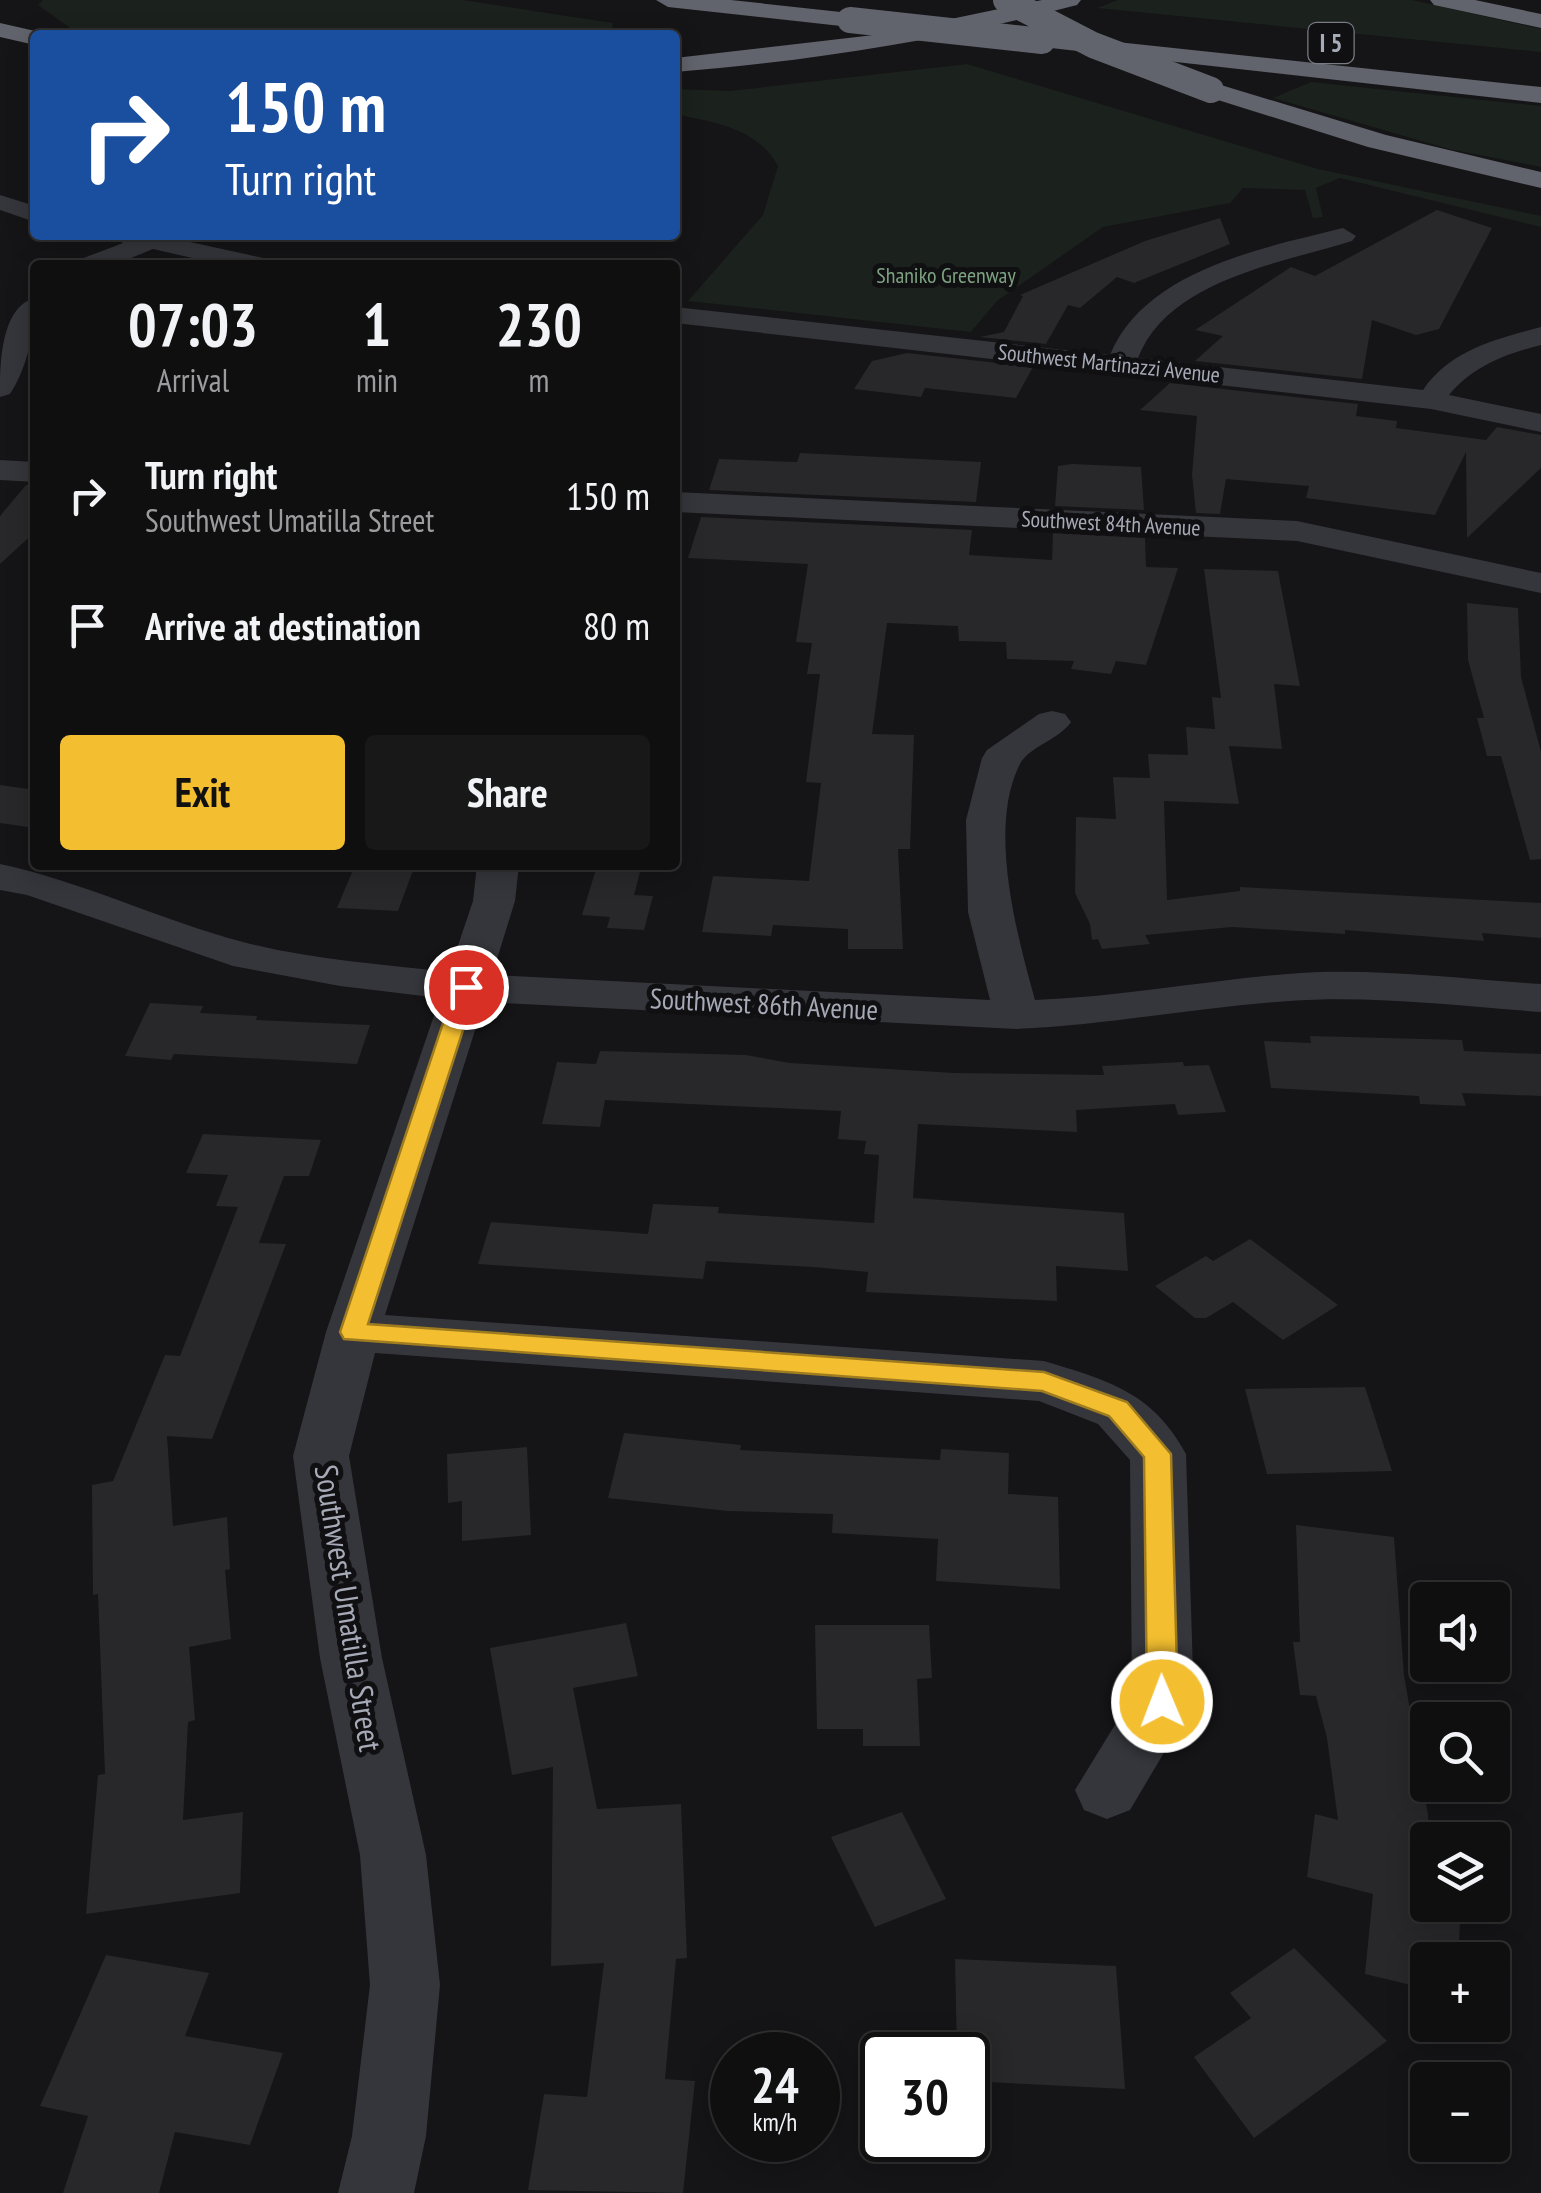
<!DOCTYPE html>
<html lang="en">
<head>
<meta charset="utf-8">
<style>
  body { margin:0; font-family:"PT Sans Narrow",sans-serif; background:#191819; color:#f1f3f6; height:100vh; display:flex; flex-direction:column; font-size:38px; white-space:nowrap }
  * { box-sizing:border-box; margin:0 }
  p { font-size:32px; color:#9c9c9f }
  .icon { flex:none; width:55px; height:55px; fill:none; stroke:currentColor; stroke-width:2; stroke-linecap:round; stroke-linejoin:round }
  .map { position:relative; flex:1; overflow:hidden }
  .details { position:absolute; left:30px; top:260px; width:650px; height:610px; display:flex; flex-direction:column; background:#100f10; border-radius:10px; box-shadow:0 5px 25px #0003,0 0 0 2px #302f30 }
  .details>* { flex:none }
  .top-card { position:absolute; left:30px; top:30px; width:650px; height:210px; border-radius:10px; box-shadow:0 5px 25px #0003,0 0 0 2px #302f30; background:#1a4fa0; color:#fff; overflow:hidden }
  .tools { position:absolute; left:1410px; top:1582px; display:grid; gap:20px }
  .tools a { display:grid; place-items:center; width:100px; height:100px; border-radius:10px; background:#100f10; box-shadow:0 5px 25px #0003,0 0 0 2px #302f30; font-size:50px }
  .speed { position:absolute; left:710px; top:2032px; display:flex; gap:20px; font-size:50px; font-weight:700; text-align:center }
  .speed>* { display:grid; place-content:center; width:130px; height:130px; border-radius:50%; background:#100f10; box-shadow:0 5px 25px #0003,0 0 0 2px #302f30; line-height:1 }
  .speed small { font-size:25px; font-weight:400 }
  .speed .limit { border:5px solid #111; border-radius:15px; background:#fff; color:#111 }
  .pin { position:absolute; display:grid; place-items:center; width:85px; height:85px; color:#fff; margin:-42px; border:5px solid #fff; border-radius:50%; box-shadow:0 2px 10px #0007 }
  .me { position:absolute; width:110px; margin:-55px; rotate:359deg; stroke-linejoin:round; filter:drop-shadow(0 0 8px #0008) }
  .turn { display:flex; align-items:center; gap:35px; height:210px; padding:0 30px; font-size:45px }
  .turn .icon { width:130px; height:130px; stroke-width:2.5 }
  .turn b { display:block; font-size:70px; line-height:85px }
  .eta { display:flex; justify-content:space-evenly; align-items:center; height:170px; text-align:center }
  .eta b { font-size:60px; font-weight:700; line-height:70px }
  .action { display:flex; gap:20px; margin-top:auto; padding:20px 30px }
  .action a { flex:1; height:115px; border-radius:10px; background:#f3bf30; color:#111; font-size:40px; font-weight:700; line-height:115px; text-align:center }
  .action a+a { background:#191819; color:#f1f3f6 }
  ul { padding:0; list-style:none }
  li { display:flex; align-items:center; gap:30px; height:130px; padding:0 30px }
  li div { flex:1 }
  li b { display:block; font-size:38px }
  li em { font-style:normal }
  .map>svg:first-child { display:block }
  .green { fill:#1b211c }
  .building { fill:#28272a }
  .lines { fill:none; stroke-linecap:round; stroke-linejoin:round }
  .minor { fill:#35363b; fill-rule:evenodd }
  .motorway { fill:#61646c; fill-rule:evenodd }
  .motorway-bridge { stroke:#61646c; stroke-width:26 }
  .route { fill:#f3bf30; stroke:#9e7c1f; stroke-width:2.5 }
  .labels { text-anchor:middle; stroke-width:10; stroke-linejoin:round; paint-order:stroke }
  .far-park-label { font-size:22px; fill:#7da282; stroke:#100f11 }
  .far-street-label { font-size:22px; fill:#a6aab7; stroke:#100f11 }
  .shield { fill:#100f11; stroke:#797c85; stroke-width:2.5 }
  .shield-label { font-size:25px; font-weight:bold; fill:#a6aab7 }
  .street-label { font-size:28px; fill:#a6aab7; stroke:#100f11 }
  .near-street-label { font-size:32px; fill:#a6aab7; stroke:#100f11 }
</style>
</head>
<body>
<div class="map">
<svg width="1541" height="2193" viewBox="0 0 1541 2193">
  <rect width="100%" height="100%" fill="#151416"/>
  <path class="green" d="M43,0H463L613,23L611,35H108L70,28L38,5Z
    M1118,0H1412L1541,29V52L1097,8Z
    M967,64L1318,169L1541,216V227L1340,178L1316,188L1323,217L1313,218L1305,190L1243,188L1230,203L1103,227L997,301L971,332L688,301L763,215L778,166C756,127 715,123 675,114V89L730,91Z
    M1311,82L1541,106V167L1449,149L1273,98Z"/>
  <path class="building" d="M1437,210L1492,228L1439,329L1416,335L1372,320L1362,379L1195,361L1223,336L1195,330L1291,267L1315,276Z
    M1220,218L1230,244L1134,283L1117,277L1080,308L1068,305L1046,344L980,337L1004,332L1023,296L1020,295L1145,241Z
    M907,353L1033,367L1016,398L925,388L921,397L854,389L872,361Z
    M1170,383L1358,404L1356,416L1397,421L1396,428L1486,440L1497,427L1541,435V468L1467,538L1466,452L1435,515L1306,498L1309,486L1226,479L1220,514L1196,513L1192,475L1197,416L1140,410Z
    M800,453L981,462L976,502L709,490L719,459L797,462Z
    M1072,464L1141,467L1144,510L1055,506L1058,466Z
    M26,485L35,486V532L0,564V516Z
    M701,517L972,530L969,555L1052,560L1053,533L1145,538L1146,567L1178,568L1146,665L1116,661L1111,674L1071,669L1074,661L1007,659L1006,642L959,641L958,626L887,623L872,734L914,735L910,849H898L903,949H848V929L773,925L771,936L702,932L713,876L809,881L821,783L806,782L820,674H807L812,643L796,642L808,564L688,558Z
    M1204,569L1278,571L1300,686L1274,684L1282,749L1229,746L1239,804L1164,801L1167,900L1240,891V887L1541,903V938L1482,933L1484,941L1345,930V934L1232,927L1145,935L1150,944L1102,949L1098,939L1092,940L1090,924L1075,893L1076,817L1116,819L1113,777L1150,778L1148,754L1188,755L1186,727L1215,729L1212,697L1221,698Z
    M1467,603L1518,608L1521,677L1541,752V859L1530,860L1501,756H1487L1477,718H1484L1468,660Z
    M0,785L35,790V828L0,823Z
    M355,865H415L398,911L337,908Z
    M596,869L640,872L634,895L653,896L644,930L607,928L610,917L582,915Z
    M150,1003L203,1006L200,1013L257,1016L256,1020L370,1025L357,1064L174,1054L171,1060L125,1056Z
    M1310,1036L1462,1040L1464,1051L1541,1054V1096L1462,1093L1466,1106L1420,1104L1419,1096L1271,1088L1264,1041L1311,1043Z
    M600,1051L746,1055L790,1063L954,1073L1104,1075L1102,1066L1183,1062L1184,1066L1209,1065L1226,1112L1178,1115L1175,1104L1076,1110L1077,1132L918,1124L913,1198L1124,1213L1128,1271L1056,1266L1057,1301L866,1292L868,1272L813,1267L706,1261L703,1279L478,1264L491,1222L648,1234L653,1204L719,1207L718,1213L874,1223L879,1155L864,1154L866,1141L838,1139L841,1111L605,1100L600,1127L542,1124L557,1062L596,1064Z
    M203,1134L321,1140L309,1176H284L259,1243L286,1244L212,1439L167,1436L173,1526L227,1517L230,1569L225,1570L231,1639L189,1647L195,1720L188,1722L183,1820L243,1812L240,1893L86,1914L98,1775L105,1774L98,1594L93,1595L92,1485L113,1481L165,1355L180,1356L238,1207L216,1206L228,1175L186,1173Z
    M1250,1239L1338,1305L1283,1340L1233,1302L1206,1318H1195L1155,1286L1206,1256L1213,1261Z
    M1365,1387L1392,1471L1267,1474L1245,1389Z
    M624,1433L741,1445L740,1450L940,1460L941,1449L1009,1453L1008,1494L1058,1497L1060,1589L936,1581L938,1539L832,1533L833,1514L728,1511L608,1498Z
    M527,1447L531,1535L462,1541V1501L448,1503L447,1454Z
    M1296,1525L1394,1537L1404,1675L1428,1815V1905H1461L1458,1960H1428V1989L1365,1974L1373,1894L1307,1877L1315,1814L1338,1820L1327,1738L1316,1696L1300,1695L1293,1642H1300Z
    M626,1623L638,1676L573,1688L597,1809L681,1804L687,1958L676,1959L665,2079L695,2081L683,2193L528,2190L544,2094L587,2097L604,1963L551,1966L553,1767L512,1775L490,1648Z
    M815,1625H929L932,1678L917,1679L920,1746H863V1729H817Z
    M902,1812L946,1899L875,1927L831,1837Z
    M1294,1948L1387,2041L1254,2138L1194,2057L1251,2018L1230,1993Z
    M106,1955L209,1973L185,2036L283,2053L250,2145L175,2132L159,2193H63L88,2116L40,2106Z
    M955,1959L1116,1966L1125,2089L968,2081V2055H957Z"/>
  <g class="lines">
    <path class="minor" d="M0,195L35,206V222L0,210Z
      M1343,228L1356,236L1352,241C1281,263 1168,280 1138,358L1423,390C1450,350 1496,339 1541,327V345C1506,354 1473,366 1449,395L1541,414V432L1431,409L675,323V307L1110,355C1145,270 1263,248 1343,228Z
      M109,235H158L268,259L272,265H223L153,249L114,265H77L81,259L123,243Z
      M35,298C35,329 28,367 10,394L0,397C0,366 0,307 35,298Z
      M0,460L35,462V482L0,480Z
      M675,492L1297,521L1541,573V593L1297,541L675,512Z
      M1052,711L1065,714L1071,722C1059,740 1027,747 1019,766C988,830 1017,935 1035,1000C1120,997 1203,981 1287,974C1371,967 1458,979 1541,984V1012C1458,1006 1372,995 1289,1001C1198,1007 1108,1025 1016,1029L484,1002L385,1315L1044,1361C1107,1380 1153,1392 1186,1454L1194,1702L1130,1810L1107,1819L1084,1810L1075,1790L1132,1697L1130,1460L1098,1424L1039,1401L375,1353L349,1456L382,1658L426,1855L440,1985L426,2136L414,2193H338L352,2136L370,1985L360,1855L320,1658L293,1456L326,1332L440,998L340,986L233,966L27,895L0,890V864C84,882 160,920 243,942C309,959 380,964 449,972L473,901L477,865H519L515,901L492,975L990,1000L968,912L966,820L982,758L987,750L1039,714Z"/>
    <path class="motorway" d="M656,0H731L850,13L862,20L850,27L668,7Z
      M1042,0H1081L1077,5C945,40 811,61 675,72V58L874,35Z
      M1430,0H1475L1541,14V28L1434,5Z
      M0,23L44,33L45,35H35V45L0,37Z
      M1042,34L1541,87V103L1033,46L1030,41Z
      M1211,82L1386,135L1541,172V188L1368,147L1202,95L1198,90L1202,85Z"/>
    <path class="motorway-bridge" d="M1006,0L1093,45L1211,90
      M850,20L1042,41"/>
  </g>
  <path class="route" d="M466,981L477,987L368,1324L1044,1372L1127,1402L1171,1454L1178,1702L1173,1711L1162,1714L1152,1711L1147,1702L1144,1457L1109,1416L1042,1391L344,1339L340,1332L455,987Z"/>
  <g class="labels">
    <g class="far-park-label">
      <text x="946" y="283">Shaniko Greenway</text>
    </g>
    <g class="far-street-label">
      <text transform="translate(1109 363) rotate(6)" y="8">Southwest Martinazzi Avenue</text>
      <text transform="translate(1111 523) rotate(3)" y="8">Southwest 84th Avenue</text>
    </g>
    <rect class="shield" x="1308.5" y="23" width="45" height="40" rx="8"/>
    <g class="shield-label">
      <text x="1331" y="52">I 5</text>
    </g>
    <g class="street-label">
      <text transform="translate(764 1004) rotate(3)" y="10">Southwest 86th Avenue</text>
    </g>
    <g class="near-street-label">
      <text transform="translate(348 1608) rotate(81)" y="11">Southwest Umatilla Street</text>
    </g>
  </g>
</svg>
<div class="tools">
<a><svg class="icon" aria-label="sound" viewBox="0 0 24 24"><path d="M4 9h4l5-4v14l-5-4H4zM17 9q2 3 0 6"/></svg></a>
<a><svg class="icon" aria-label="search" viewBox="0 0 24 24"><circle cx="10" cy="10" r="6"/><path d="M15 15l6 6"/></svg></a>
<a><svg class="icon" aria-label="layers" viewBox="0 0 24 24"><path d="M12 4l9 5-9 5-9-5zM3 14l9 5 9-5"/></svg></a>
<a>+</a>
<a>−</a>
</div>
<div class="speed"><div>24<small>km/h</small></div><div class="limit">30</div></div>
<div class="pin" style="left:466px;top:987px;background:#d93025"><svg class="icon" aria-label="arrive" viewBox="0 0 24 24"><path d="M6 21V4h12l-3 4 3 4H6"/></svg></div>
<svg class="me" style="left:1162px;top:1702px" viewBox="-20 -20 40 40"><circle r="17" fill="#f3bf30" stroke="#fff" stroke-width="3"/><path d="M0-11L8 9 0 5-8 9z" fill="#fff"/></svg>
<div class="top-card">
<div class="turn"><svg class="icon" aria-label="right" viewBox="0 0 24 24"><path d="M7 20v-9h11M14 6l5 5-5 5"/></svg><div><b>150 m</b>Turn right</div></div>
</div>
<section class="details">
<div class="eta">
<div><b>07:03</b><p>Arrival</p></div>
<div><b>1</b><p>min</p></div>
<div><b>230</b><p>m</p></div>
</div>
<ul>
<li><svg class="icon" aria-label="right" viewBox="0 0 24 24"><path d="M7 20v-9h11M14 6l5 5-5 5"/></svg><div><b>Turn right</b><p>Southwest Umatilla Street</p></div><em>150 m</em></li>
<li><svg class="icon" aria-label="arrive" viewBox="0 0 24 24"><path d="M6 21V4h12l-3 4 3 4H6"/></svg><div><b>Arrive at destination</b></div><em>80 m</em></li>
</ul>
<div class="action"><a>Exit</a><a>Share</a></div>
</section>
</div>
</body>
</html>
